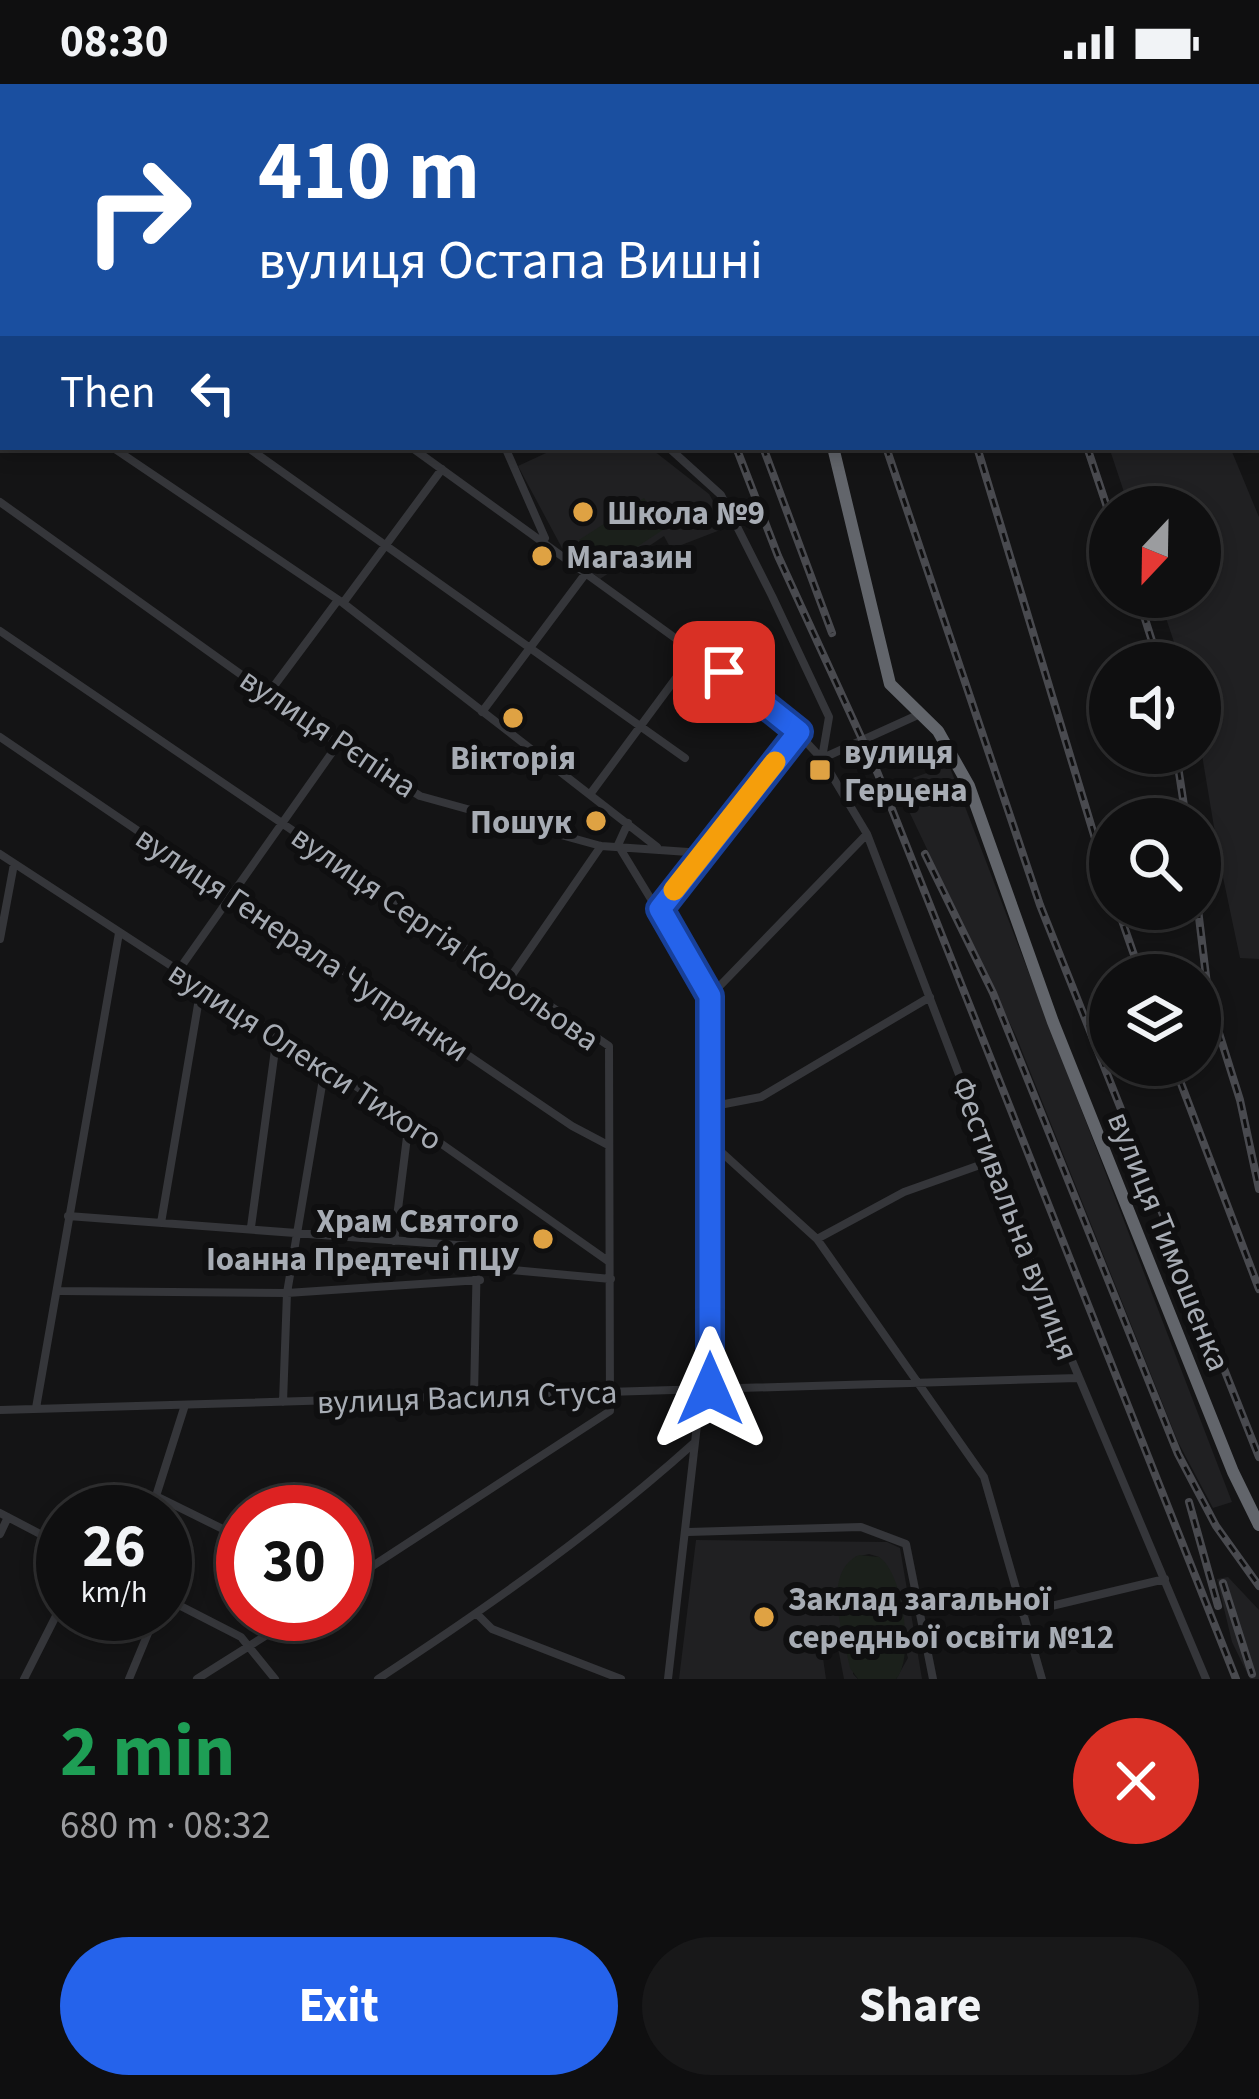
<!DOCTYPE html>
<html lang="en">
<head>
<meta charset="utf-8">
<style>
  body { margin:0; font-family:"Source Sans 3",sans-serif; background:#181819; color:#f1f3f6; height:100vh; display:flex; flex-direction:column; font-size:45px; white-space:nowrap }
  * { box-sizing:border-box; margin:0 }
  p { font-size:39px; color:#9b9c9f }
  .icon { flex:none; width:66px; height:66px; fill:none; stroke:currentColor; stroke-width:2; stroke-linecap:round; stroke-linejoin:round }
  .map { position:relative; height:1595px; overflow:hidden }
  .sheet { display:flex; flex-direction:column; background:#0f0f10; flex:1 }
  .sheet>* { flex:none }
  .guide { position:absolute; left:0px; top:0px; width:1260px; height:366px; box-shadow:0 6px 18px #0003,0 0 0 3px #2f2f30; background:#1a4fa0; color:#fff; overflow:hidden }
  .needle { width:78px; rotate:202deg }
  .controls { position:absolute; left:1089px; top:402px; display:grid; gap:24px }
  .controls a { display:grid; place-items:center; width:132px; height:132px; border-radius:50%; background:#0f0f10; box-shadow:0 6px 18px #0003,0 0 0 3px #2f2f30; font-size:60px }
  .speed { position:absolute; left:36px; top:1401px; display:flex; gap:24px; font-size:60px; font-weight:700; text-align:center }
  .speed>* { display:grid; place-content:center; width:156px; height:156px; border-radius:50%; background:#0f0f10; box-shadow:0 6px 18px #0003,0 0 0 3px #2f2f30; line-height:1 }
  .speed small { font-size:30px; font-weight:400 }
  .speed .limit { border:18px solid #d22; background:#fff; color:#111 }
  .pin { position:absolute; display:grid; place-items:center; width:102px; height:102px; color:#fff; margin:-51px; border-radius:24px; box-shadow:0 6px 18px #0006 }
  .me { position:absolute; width:132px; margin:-66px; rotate:0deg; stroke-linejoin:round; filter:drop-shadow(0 0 9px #0008) }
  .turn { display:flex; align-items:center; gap:42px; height:252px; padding:0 60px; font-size:54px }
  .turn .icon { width:156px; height:156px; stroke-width:2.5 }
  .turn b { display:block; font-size:84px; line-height:102px }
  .then { display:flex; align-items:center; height:114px; padding:0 60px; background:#0003; gap:24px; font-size:45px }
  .round { display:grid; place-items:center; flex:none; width:126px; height:126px; border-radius:63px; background:#181819 }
  .headline { display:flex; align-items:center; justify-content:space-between; height:204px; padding:0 60px }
  h1 { font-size:72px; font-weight:700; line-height:90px; color:#1e9e55 }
  .action { display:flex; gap:24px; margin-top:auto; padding:24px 60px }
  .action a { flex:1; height:138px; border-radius:72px; background:#2563eb; color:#fff; font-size:48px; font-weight:700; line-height:138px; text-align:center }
  .action a+a { background:#181819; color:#f1f3f6 }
  .status { display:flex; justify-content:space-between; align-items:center; height:84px; padding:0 60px; background:#0f0f10; direction:ltr }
  .status svg { height:33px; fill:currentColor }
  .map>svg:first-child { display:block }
  .built { fill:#202022 }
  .green { fill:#1b201b }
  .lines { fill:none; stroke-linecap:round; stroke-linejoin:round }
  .minor { stroke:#35363a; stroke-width:8 }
  .major { stroke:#525459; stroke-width:10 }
  .highway { stroke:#62656b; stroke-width:12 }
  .rail-casing { stroke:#494a4f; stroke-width:8 }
  .rail { stroke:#0f0f10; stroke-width:3; stroke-dasharray:9; stroke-linecap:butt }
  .route-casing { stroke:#184099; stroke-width:30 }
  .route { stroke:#2563eb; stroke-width:21 }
  .slow { stroke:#f59e0b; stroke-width:21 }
  .poi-dot { fill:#dfa243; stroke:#0f0f10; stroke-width:4.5 }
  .labels { text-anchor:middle; stroke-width:12; stroke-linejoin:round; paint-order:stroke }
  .poi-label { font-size:33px; font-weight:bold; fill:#a7acb4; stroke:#0f0f10; text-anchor:start }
  .street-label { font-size:33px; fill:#a7acb4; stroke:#0f0f10 }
</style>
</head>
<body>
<div class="status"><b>08:30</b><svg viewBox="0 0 49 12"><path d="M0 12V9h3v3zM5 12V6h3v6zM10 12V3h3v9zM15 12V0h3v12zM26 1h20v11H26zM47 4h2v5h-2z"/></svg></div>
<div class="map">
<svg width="1259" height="1595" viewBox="0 0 1259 1595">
  <rect width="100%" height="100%" fill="#141415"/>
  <path class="built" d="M559,363H649L709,410L728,443L671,465L664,452L600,495L562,464L518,382Z
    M1109,363H1230L1259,433V875L1240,874L1220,779L1200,659V579H1181L1159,513H1200V423H1129Z
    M949,681L1232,1418L1213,1424L1178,1358L1016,952L896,700Z
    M696,1456L887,1458L900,1464L922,1595H896L908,1574L879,1473L869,1470L855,1473L853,1590L858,1595H844L838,1564L822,1567L826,1595H679Z
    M1228,1493L1259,1526V1595H1250L1232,1558L1217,1495Z"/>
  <path class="green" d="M644,414L664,445L599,488L579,456Z
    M859,1471L879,1473C903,1488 915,1574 896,1595H858L850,1584C843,1550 821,1489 859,1471Z"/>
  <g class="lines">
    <path class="minor" d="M11,0L16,3
      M196,0L201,3
      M364,0L365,3
      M441,0L442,3
      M134,3L136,0
      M1216,3L1218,0
      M0,90L3,92
      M0,204L3,199
      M0,292L3,294
      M112,363L343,519L657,763
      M247,363L685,674
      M411,363L780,630L822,675L867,750L1033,1184L1206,1595
      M505,363L545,454
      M668,363L721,411L772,512L829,633L822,674
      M0,418L338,660L420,712L601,762L703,769
      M343,519L442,385
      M0,547L609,962L610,1327L345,1500
      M268,610L338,516
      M482,628L586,489
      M0,653L572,1042L608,1061
      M823,674L920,630
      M591,709L696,567
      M628,739L618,761L710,912V1305
      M0,770L409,1037L608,1177
      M660,825L799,648
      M0,855L14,780
      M178,887L338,660
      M510,894L601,762
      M710,912L867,750
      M709,1023L761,1013L930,913
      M708,1056L817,1155L984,1393L1042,1595
      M68,1132L470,1162L477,1168L474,1313
      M161,1139L201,903
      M251,1143L277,951
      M817,1155L904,1108L994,1076
      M394,1157L409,1037
      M479,1183L611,1195
      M61,1207L287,1209L480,1196
      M283,1318L287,1209L325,983
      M185,1321L156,1412L243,1455
      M36,1324L119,849
      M0,1326L1078,1294
      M148,1428L156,1412
      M0,1429L63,1462
      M688,1448L861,1443L906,1460L933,1595
      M0,1450L8,1433
      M165,1514L241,1553L275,1595
      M1022,1529L1165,1495
      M477,1530L492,1545L621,1595
      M24,1595L63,1518
      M129,1595L156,1530
      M197,1595L300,1530
      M378,1595C488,1523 596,1447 694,1359
      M668,1595L701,1306"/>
    <path class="major" d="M1183,0L1186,3
      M1257,89L1259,92"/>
    <path class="highway" d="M736,0L737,3
      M833,363L890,600L938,647L969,702L1053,938L1233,1388L1259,1441"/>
    <g class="rail-casing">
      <path id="rail" d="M601,0L602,3
        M628,0L629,3
        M766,0L767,3
        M882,0V3
        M949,0L950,3
        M736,363L778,472L878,690L1236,1595
        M763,363L832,549
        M886,363L1040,821L1259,1373
        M977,363L1110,804
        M1087,363L1110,432
        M1138,513L1159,579
        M1176,669L1186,735
        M925,770L993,909L1178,1370L1216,1442L1259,1502
        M1118,825L1141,891
        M1198,825L1209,917L1240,1016L1259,1105
        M1174,981L1259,1205
        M1189,1418L1218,1522
        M1223,1499L1252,1590"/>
    </g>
    <use href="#rail" class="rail"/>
  </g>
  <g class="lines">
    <g class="route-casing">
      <path id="route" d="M710,1305V912L660,825L799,648L724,588"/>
    </g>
    <use href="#route" class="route"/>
    <path class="slow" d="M674,806L775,678"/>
  </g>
  <g class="poi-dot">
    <circle cx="583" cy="428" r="12"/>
    <circle cx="542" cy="472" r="12"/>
    <circle cx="513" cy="634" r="12"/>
    <rect x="808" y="674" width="24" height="24" rx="6"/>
    <circle cx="596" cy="737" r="12"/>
    <circle cx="543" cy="1155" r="12"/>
    <circle cx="764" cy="1533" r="12"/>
  </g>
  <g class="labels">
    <g class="poi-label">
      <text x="607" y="440">Школа №9</text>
      <text x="566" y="484">Магазин</text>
      <text x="844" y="679">вулиця<tspan x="844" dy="38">Герцена</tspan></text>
      <text x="513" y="685" text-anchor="middle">Вікторія</text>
      <text x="572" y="749" text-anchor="end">Пошук</text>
      <text x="519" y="1148" text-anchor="end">Храм Святого<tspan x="519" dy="38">Іоанна Предтечі ПЦУ</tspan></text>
      <text x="788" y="1526">Заклад загальної<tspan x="788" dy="38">середньої освіти №12</tspan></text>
    </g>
    <g class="street-label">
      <text transform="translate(329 648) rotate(34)" y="12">вулиця Рєпіна</text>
      <text transform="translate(446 853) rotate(35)" y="12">вулиця Сергія Корольова</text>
      <text transform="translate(303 859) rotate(34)" y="12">вулиця Генерала Чупринки</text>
      <text transform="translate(306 971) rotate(33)" y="12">вулиця Олекси Тихого</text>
      <text transform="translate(1016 1134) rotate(69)" y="12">Фестивальна вулиця</text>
      <text transform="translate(1170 1157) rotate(68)" y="12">вулиця Тимошенка</text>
      <text transform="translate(467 1312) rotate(-2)" y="12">вулиця Василя Стуса</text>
    </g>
  </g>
</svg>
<div class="controls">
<a><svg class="needle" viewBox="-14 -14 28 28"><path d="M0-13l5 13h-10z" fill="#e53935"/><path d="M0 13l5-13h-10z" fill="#9b9c9f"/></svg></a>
<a><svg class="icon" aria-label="sound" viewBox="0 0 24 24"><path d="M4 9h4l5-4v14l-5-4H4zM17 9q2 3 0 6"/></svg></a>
<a><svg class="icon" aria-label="search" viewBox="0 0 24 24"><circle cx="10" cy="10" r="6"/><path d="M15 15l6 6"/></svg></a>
<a><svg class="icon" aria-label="layers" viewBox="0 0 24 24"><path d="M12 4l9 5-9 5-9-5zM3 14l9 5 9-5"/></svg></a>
</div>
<div class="speed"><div>26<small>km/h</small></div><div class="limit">30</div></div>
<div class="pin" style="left:724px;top:588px;background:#d93025"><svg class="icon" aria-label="arrive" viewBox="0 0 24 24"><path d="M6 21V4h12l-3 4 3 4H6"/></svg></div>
<svg class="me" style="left:710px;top:1305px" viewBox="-20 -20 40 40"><path d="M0-17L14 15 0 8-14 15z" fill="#2563eb" stroke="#fff" stroke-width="4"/></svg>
<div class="guide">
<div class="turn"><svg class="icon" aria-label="right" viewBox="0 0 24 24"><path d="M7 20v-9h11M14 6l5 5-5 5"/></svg><div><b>410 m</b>вулиця Остапа Вишні</div></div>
<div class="then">Then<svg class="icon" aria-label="left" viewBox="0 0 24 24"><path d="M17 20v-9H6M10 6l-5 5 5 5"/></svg></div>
</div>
</div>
<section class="sheet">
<div class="headline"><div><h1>2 min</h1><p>680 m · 08:32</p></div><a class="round" style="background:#d93025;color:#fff"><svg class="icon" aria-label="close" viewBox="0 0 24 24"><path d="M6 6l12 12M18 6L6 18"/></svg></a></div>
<div class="action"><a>Exit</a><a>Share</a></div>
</section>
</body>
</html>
